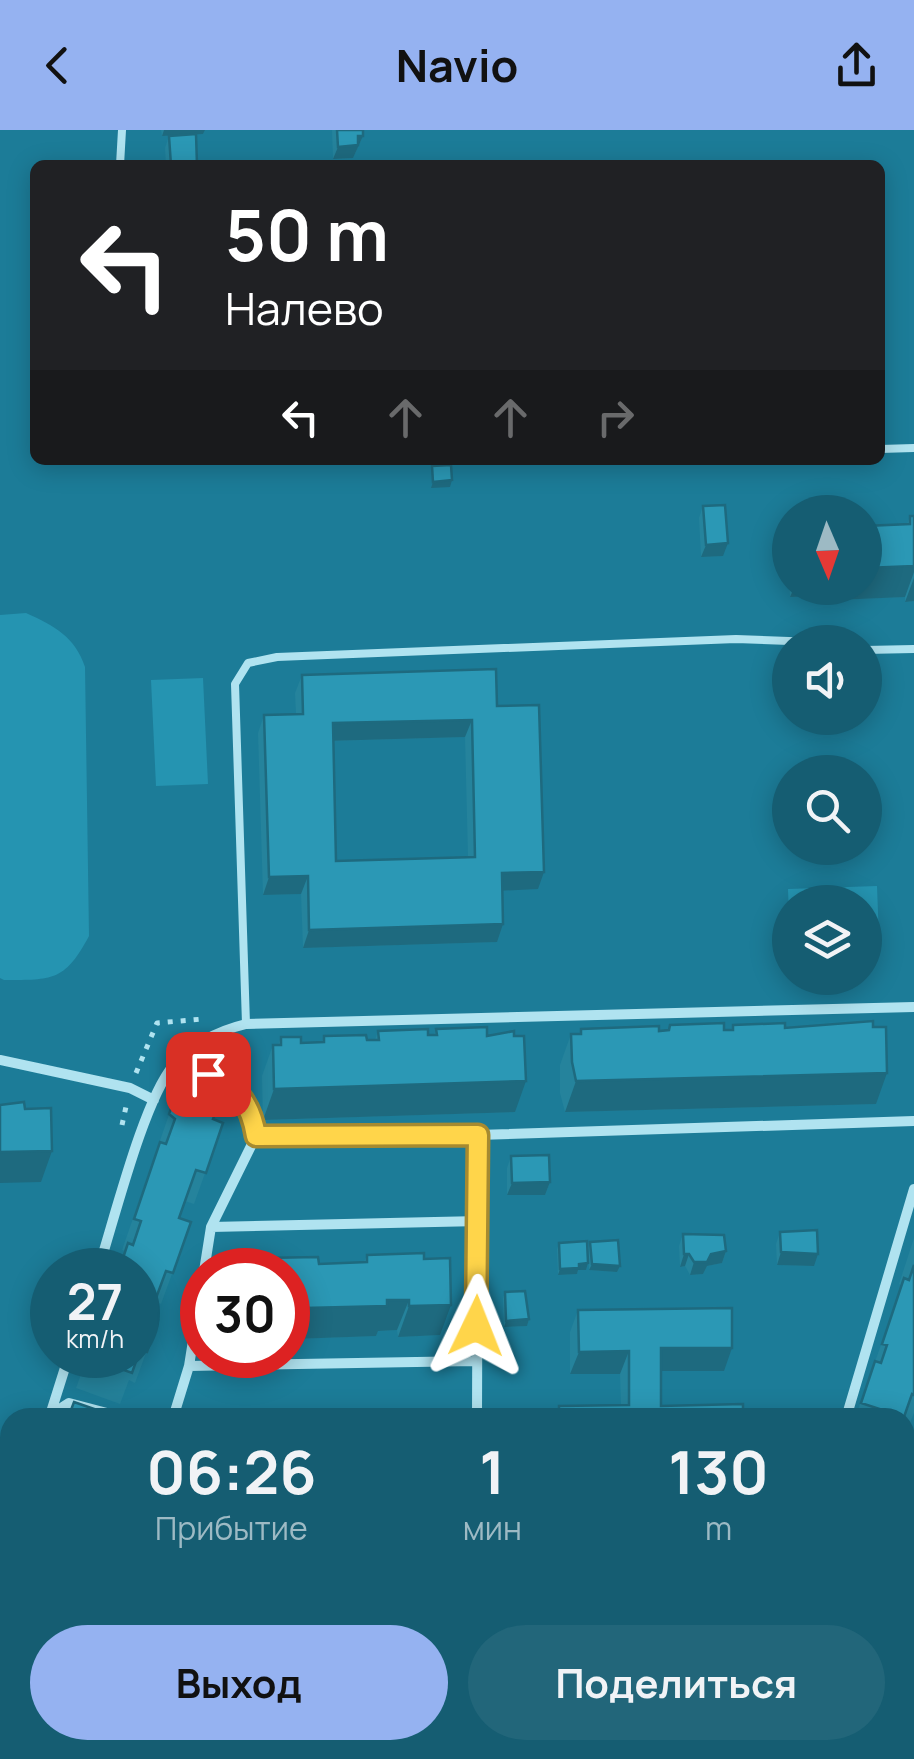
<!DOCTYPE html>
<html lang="ru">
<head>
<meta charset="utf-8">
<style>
  body { margin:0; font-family:Manrope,sans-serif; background:#22667a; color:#f1f3f6; height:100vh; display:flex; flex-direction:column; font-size:38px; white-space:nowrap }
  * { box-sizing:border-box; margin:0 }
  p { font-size:32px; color:#9dbac4 }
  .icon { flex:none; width:55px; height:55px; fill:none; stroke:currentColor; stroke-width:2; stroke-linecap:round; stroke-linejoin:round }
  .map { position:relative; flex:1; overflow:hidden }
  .panel { position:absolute; left:0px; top:1278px; width:915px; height:352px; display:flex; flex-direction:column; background:#155d72; border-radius:30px 30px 0 0; box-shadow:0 5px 25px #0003 }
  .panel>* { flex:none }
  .hud { position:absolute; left:30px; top:30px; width:855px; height:305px; border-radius:15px; box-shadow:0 5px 25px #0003; background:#202124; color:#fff; overflow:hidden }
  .needle { width:65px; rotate:178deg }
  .controls { position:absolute; left:772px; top:365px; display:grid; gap:20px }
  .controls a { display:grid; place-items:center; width:110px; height:110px; border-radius:50%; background:#155d72; box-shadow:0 5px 25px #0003; font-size:50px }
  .speed { position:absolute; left:30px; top:1118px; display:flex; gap:20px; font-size:50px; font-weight:700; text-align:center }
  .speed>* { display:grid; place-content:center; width:130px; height:130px; border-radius:50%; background:#155d72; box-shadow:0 5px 25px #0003; line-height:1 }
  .speed small { font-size:25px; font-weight:400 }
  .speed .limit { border:15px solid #d22; background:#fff; color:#111 }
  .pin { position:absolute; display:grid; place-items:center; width:85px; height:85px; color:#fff; margin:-42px; border-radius:20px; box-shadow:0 5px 15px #0006 }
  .me { position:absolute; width:110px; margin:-55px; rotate:2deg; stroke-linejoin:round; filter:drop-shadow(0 0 8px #0008) }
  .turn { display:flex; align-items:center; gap:35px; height:210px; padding:0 30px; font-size:45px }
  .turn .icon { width:130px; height:130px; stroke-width:2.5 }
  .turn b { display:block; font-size:70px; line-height:85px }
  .lanes { display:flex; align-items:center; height:95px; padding:0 30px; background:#0003; justify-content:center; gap:50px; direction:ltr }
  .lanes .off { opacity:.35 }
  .eta { display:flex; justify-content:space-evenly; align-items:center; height:170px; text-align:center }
  .eta b { font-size:60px; font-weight:700; line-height:70px }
  .primary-button { display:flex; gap:20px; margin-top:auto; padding:20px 30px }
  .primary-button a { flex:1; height:115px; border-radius:60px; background:#95b2f1; color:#111; font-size:40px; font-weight:700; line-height:115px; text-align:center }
  .primary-button a+a { background:#22667a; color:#f1f3f6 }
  header { display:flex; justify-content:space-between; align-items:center; height:130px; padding:0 30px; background:#95b2f1; color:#111; font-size:45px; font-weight:700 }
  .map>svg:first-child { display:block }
  .green { fill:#2594b1 }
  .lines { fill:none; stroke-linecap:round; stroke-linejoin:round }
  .path { stroke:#b0e3f0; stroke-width:5; stroke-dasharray:5 8; stroke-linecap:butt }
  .lane { stroke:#b0e3f0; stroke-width:8 }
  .street { stroke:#b0e3f0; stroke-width:10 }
  .wall { fill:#25839c; fill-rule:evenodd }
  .shaded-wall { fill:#1e6a7f }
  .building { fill:#2b98b5; stroke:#1e6a7f; stroke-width:2.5; fill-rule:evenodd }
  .route-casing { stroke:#a68a30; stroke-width:25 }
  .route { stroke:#ffd54a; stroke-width:18 }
</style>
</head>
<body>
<header><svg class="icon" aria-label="back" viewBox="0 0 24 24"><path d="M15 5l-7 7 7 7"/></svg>Navio<svg class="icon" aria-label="share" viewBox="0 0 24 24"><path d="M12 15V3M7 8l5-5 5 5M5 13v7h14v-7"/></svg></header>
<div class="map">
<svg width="914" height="1629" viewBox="0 0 914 1629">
  <rect width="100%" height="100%" fill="#1c7c98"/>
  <path class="green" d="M26,483C55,496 75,507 85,537L89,806C65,851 53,850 4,850L0,848V485Z
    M203,548L208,654L156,656L151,550Z
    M877,756L879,809L865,810V772H790V812L788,759Z"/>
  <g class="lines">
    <path class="path" d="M136,943L157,893L203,889
      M122,995L127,972
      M2,1387L10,1361"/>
    <path class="lane" d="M120,35L122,0
      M880,319L914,318
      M865,520L914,519
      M246,894L235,554L248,533L277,527L736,509L816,512"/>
    <path class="street" d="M0,930L130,958L154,970
      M171,938C216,945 249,956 256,1006
      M211,1097L480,1091
      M98,1140C114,1091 143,972 173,936C193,913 217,901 246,894L914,877
      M189,1236L475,1231
      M51,1282L69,1225
      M49,1286L69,1273L126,1288
      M173,1288L189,1236L211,1097L256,1006L478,1005L914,991
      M477,1288L478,1005
      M846,1288L914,1059
      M0,1431L10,1401
      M79,1620L86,1629
      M399,1620L400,1629"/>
  </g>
  <path class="wall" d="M161,0H205L203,4H196L197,35H166L165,18L169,6H162Z
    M332,0H363V6L353,28L333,29Z
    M703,376L723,426L701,427L699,388Z
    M910,386H914V471L905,472V467L812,471V466L790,467L788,430L790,426V458H865L907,394Z
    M302,545L497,576L538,759L502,760L497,812L303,818L301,764L263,765L258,603L264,585L296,584L295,563ZM465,607L468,727L336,731L333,611Z
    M670,895L724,900H731L733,895L785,898L876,974L565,982L560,963V935L571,904H579L581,899L668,900Z
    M436,899L487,906L515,982L263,990L262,946L273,915H278L281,907L301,913L322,912L324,906L375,910L378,901L428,905H434Z
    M181,950L213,989L223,993L194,1074L185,1071L179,1088L191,1092L161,1174L155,1171L149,1187L158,1190L135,1253L129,1250L120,1274L76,1258L88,1225H138L125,1121L122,1120Z
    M511,1026L550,1052L545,1065H507V1038Z
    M780,1102L814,1136L777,1135L776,1114Z
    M683,1104L726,1121L722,1133L707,1136L703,1144L690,1145L685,1136L680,1137L679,1116Z
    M914,1108V1283L908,1298L905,1297V1288H855L902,1156L899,1154Z
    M590,1112L620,1136L617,1142L589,1140L588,1118Z
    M559,1113L588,1133L586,1140H578L577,1144L558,1145L557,1119Z
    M367,1125L424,1129L440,1205L398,1207L397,1200L378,1201L376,1206L293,1209V1203H288V1140H240L241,1137L259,1136L262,1128L319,1134L364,1132Z
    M505,1162L529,1189L527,1196L504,1197L503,1168Z
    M578,1180L724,1241H661V1276L743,1288H555L559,1276L621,1275L620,1244H570V1202Z"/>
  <path class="shaded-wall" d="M164,0H205L203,4L162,6Z
    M358,6H363L353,28L333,29L338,17Z
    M452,350L450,357L431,358L433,352Z
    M728,413L723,426L701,427L706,415Z
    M914,436V442L905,467L812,471L817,458H865V438Z
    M914,448V471L905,472Z
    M794,458H815L812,466L790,467Z
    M472,590L465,607L326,611L333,593Z
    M544,742L538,759L495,761L502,743Z
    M308,746L301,764L263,765L269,747Z
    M503,794L497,812L303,818L309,800Z
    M887,943L876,974L565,982L576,951Z
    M526,951L515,982L263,990L274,959Z
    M52,1021L41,1052L0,1053V1022Z
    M550,1052L545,1065H507L512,1053Z
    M726,1121L722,1133L707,1136L703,1144L690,1145L694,1132L711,1124Z
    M781,1122L818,1124L814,1136L777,1135Z
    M684,1124H689L685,1136L680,1137Z
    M588,1133L586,1140H578L577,1144L558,1145L560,1139Z
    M592,1134L620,1136L617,1142L589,1140Z
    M387,1170H409L397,1200L378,1201L376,1206L293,1209L304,1178Z
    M304,1172L293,1203H288V1173Z
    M451,1175L440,1205L398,1207L409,1176Z
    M529,1189L527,1196L504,1197L506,1191Z
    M661,1218H732L724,1241H652Z
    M629,1221L620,1244H570L579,1222Z
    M905,1432H914V1457L912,1463H905Z"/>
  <path class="building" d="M337,0H363V6H358V15L338,17Z
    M196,4L197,35H171L169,6Z
    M451,335L452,350L433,352L432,336Z
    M725,375L728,413L706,415L703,376Z
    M910,386H914V436L865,438V396L910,394Z
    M496,539L497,576L539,575L544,742L502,743L503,794L309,800L308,746L269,747L264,585L303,584L302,545ZM472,590L475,727L336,731L333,593Z
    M873,891V897H886L887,943L576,951L572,932L571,904H581V899L659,896V901L669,900L670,895L724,893V900H733V895L785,893V898Z
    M487,897V906L514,901V906H524L526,951L274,959L273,915H281V907H301V913L324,912V906L366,905L367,910H379L378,901L428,899V905H437L436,899Z
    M181,950L222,964L213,989L223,993L206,1043L196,1040L179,1088L191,1092L173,1143L166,1141L149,1187L158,1190L147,1222L140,1220L132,1243L87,1227L88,1225H138V1140H119L128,1113L133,1115L141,1091L134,1089L160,1012L166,1014L175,989L169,984Z
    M24,972L25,979L51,978L52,1021L0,1022V975Z
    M549,1025L550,1052L512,1053L511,1026Z
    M817,1100L818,1124L781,1122L780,1102Z
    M683,1104L724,1105L726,1121L711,1124L707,1132H694L689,1124H684Z
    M618,1110L620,1136L592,1134L590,1112Z
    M587,1111L588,1133L579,1134V1138L560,1139L559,1113Z
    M424,1123V1129L450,1128L451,1175L409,1176V1170H387V1176L304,1178V1172L288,1173V1140H242L241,1137L262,1136V1128L318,1127L319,1134L367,1132V1125Z
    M914,1135V1265L912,1264L904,1287L861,1273L875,1231L881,1233L887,1215L882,1214L904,1148L909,1150Z
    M525,1161L529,1189L506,1191L505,1162Z
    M732,1178V1218H661V1276L743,1274V1288H559V1276L629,1275V1221L579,1222L578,1180Z
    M74,1272L117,1287V1288H68Z
    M910,1380H914V1432H905V1393H910Z
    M10,1452V1620H67L73,1629H3L0,1626V1501L1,1497H0V1479Z"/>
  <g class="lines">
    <g class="route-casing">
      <path id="route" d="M208,944C237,956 251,974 256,1006L478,1005L476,1196"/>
    </g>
    <use href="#route" class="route"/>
  </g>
</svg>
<div class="controls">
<a><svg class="needle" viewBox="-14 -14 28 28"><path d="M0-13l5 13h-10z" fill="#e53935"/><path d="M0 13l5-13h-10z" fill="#9dbac4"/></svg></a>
<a><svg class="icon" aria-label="sound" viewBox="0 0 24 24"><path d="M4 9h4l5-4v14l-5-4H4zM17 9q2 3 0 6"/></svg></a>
<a><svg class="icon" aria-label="search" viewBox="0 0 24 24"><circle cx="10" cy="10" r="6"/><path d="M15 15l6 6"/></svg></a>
<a><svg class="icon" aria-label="layers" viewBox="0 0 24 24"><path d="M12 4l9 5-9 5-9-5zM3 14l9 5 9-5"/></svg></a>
</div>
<div class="speed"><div>27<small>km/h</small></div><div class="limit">30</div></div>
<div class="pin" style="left:208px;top:944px;background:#d93025"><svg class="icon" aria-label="arrive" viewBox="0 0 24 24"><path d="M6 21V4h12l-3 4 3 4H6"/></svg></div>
<svg class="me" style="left:476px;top:1196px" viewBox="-20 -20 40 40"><path d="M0-17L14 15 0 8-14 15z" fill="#ffd54a" stroke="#fff" stroke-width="4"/></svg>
<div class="hud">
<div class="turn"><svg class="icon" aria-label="left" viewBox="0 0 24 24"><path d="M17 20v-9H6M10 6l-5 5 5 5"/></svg><div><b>50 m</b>Налево</div></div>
<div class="lanes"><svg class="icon" aria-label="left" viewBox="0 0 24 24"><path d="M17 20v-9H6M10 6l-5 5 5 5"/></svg><svg class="icon off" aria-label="ahead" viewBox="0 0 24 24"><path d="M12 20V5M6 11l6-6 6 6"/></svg><svg class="icon off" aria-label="ahead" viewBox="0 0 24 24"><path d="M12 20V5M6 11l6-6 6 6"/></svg><svg class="icon off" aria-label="right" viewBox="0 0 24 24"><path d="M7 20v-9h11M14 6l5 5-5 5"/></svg></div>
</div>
<section class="panel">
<div class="eta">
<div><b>06:26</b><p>Прибытие</p></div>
<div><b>1</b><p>мин</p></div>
<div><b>130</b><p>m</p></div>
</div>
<div class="primary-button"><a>Выход</a><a>Поделиться</a></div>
</section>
</div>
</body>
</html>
